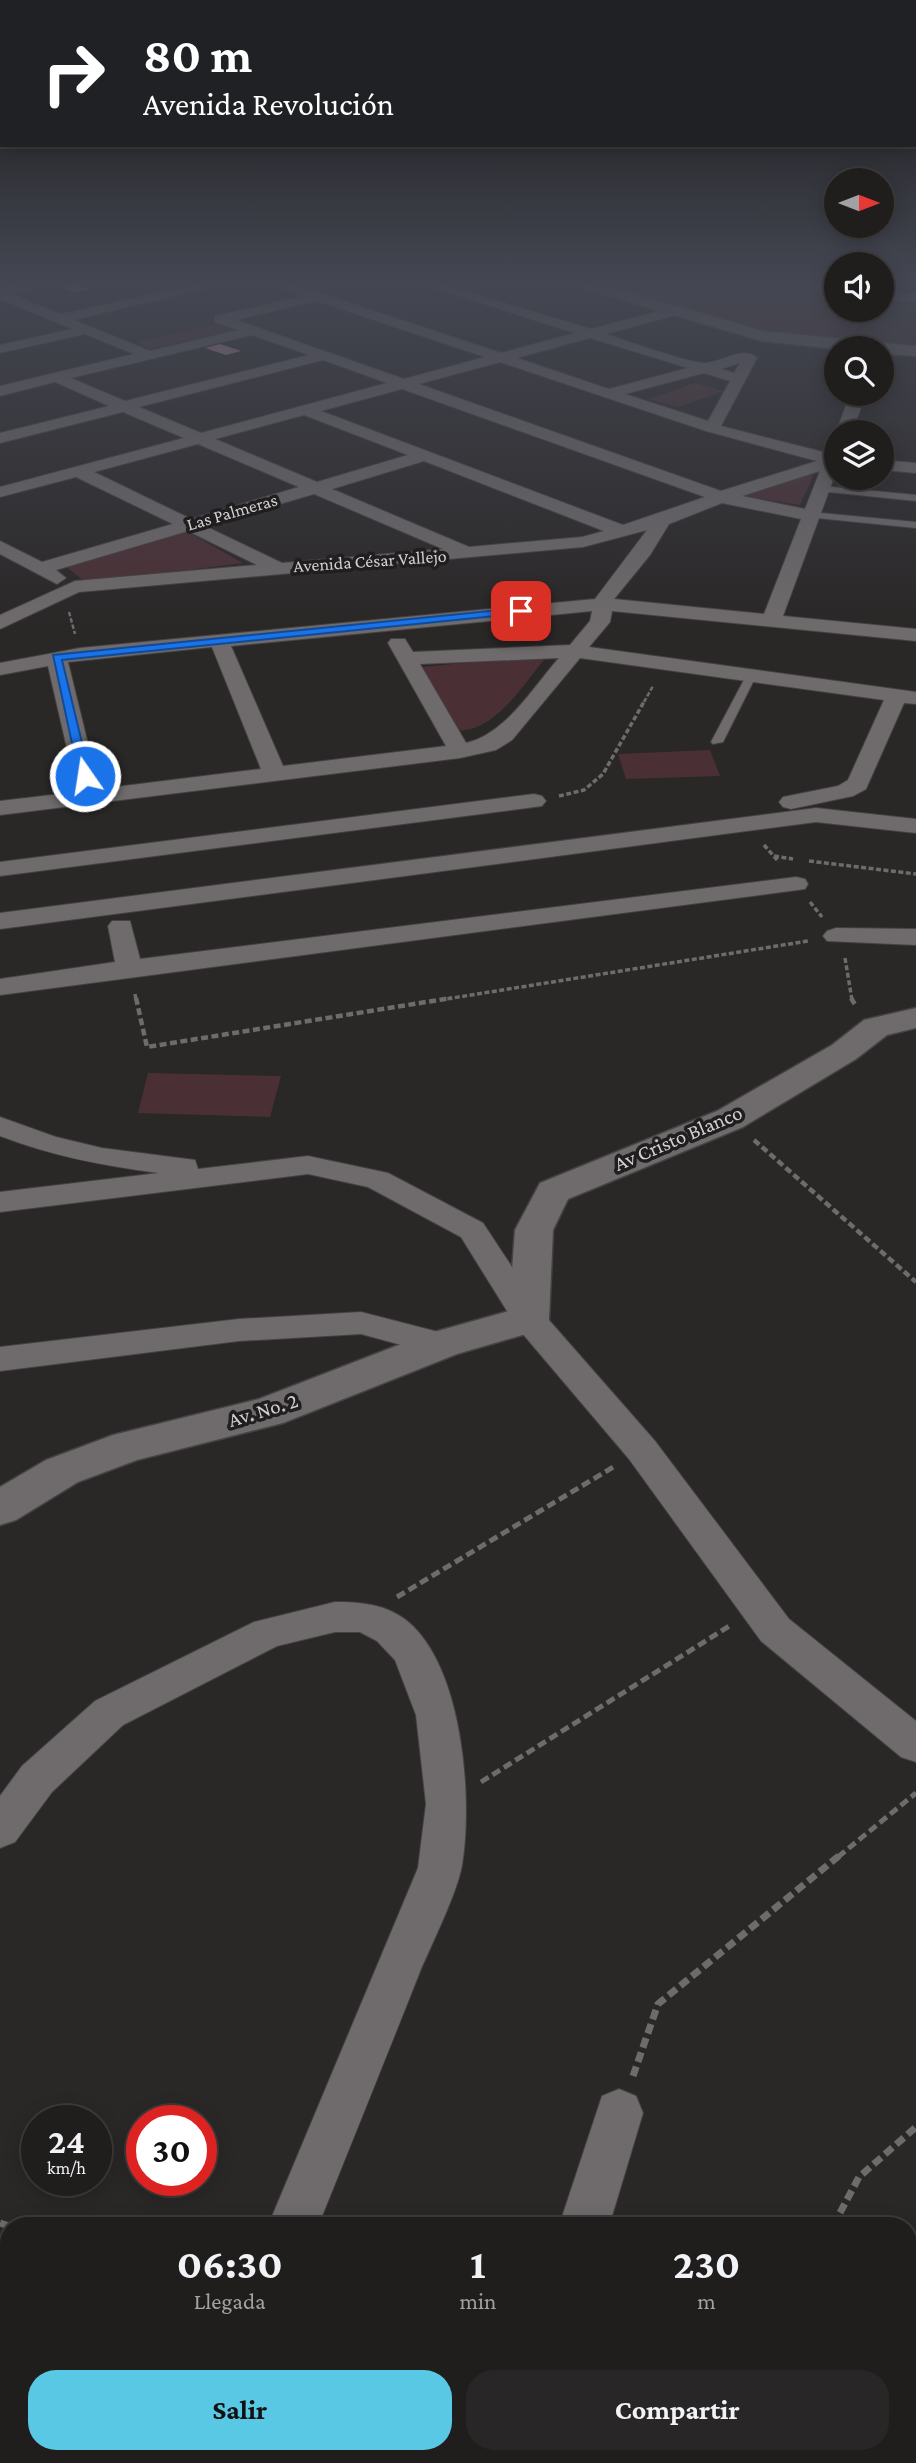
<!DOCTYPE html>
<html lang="es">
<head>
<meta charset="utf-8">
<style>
  body { margin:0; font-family:"Crimson Pro",serif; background:#282626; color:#f1f3f6; height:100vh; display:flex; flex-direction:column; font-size:26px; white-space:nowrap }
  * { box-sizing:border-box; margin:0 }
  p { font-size:23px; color:#a2a2a4 }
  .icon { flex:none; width:38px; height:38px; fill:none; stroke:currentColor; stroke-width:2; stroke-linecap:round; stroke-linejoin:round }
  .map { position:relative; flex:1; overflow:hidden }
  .side { position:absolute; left:0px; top:2217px; width:917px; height:247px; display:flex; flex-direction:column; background:#201d1d; border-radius:28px 28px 0 0; box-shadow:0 4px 18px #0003,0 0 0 2px #3d3b3b }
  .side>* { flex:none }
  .top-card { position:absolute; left:0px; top:0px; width:917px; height:147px; box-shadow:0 4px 18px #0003,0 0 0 2px #3d3b3b; background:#202124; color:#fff; overflow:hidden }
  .needle { width:46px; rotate:90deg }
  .controls { position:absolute; left:824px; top:168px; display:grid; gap:14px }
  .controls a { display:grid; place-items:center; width:70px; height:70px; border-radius:50%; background:#201d1d; box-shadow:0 4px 18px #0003,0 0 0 2px #3d3b3b; font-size:35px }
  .speed { position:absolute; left:21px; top:2105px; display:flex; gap:14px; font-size:35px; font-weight:700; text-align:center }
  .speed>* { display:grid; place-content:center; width:91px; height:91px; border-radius:50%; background:#201d1d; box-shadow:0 4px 18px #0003,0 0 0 2px #3d3b3b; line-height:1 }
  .speed small { font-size:18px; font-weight:400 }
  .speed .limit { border:10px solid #d22; background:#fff; color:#111 }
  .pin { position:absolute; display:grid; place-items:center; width:60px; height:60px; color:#fff; margin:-30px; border-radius:14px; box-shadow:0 4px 10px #0006 }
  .me { position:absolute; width:77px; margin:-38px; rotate:347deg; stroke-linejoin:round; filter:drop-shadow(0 0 5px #0008) }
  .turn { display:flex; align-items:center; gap:24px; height:147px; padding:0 28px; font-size:32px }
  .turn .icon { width:91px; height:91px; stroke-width:2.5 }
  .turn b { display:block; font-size:49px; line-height:60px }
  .eta { display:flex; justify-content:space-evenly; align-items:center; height:119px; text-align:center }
  .eta b { font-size:42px; font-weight:700; line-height:49px }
  .cta { display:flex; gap:14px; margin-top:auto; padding:14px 28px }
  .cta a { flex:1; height:80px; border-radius:28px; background:#59c8e4; color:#111; font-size:28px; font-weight:700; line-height:80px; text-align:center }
  .cta a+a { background:#282626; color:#f1f3f6 }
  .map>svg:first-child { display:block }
  .built { fill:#382f30 }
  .green { fill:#4a3035 }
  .building { fill:#c6979f }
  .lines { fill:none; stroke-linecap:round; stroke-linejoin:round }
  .service-casing { stroke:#444242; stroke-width:2 }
  .minor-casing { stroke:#444242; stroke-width:2 }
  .tertiary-casing { stroke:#444242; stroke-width:3 }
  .secondary-casing { stroke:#444242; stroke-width:3 }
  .path-far4 { stroke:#6d6b6b; stroke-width:2.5; stroke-dasharray:4.5 2; stroke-linecap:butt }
  .path-far3 { stroke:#6d6b6b; stroke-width:3.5; stroke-dasharray:5 2.5; stroke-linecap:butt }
  .path-far2 { stroke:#6d6b6b; stroke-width:4.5; stroke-dasharray:7 3.5; stroke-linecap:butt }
  .path-far1 { stroke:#6d6b6b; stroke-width:5; stroke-dasharray:9 4.5; stroke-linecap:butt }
  .path { stroke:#6d6b6b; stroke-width:7; stroke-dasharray:10 5; stroke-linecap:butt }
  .service { fill:#6f6b6c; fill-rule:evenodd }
  .minor { fill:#6f6b6c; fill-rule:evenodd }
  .tertiary { fill:#6f6b6c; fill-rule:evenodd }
  .secondary { fill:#6f6b6c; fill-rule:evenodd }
  .route { fill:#1a73e8; stroke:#114b97; stroke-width:2 }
  .labels { text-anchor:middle; stroke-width:7; stroke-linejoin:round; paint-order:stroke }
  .far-street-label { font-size:18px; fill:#d2d1d1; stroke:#201e1e }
  .street-label { font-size:21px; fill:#d2d1d1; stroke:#201e1e }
</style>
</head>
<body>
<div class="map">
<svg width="916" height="2463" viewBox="0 0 916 2463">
  <rect width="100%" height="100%" fill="#2a2727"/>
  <path class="built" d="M882,297L916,300V348L854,343L870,310H882Z"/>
  <path class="green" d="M669,281H784L836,292V310H867L851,342L766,334L624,292Z
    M217,324L233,330L151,349L135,342Z
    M695,383L724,391L678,407L649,399Z
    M811,472L813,477L800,505L737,495Z
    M186,531L243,563L98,582L82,579L66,567Z
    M548,655C524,683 493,737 451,730L446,723L422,667Z
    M710,750L720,776L626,779L618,754Z
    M148,1073L281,1076L270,1117L138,1113Z"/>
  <path class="building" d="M74,284L90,289L76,292L61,287Z
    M220,344L241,351L226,355L205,348Z"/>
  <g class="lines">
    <g class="service-casing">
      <path id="service" d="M822,486L916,495V501L819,491L818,489Z
        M810,512L916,522V528L807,517L806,515Z
        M751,673L756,676L723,742L713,744L711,742L746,676Z"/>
    </g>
    <g class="minor-casing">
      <path id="minor" d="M212,281H236L74,320L150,351L238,330L215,322V316L303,296L264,281H284L501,353L575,333L412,281H432L591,329L671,308L678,312L676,315L606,334C625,340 691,364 706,363C722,362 744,345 757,358L721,426L827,453L830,447L836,446V472L783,616L916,629V641L612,611L610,622L589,647L916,692V704L904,703L866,789L853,796L791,809L783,807L779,802L783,797L838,786L848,780L884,700L580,658L512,740L496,750L460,758L0,815V801L77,792L48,666L0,675V663L80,648L595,599L647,530L583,547L79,592L0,629V615L75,581L257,565L188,531L56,570L66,578L57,584L0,554V541L42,562L173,524L76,477L0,497V487L184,438L123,412L0,443V433L109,406L55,382L0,396V386L134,354L85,334L0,353V345L72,329L0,299V290L61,314ZM317,301L485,357L404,379L236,320ZM252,335L309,355L125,401L71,378ZM590,338L688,368L609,389L517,358ZM323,360L387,383L201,433L139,407ZM500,362L706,431L817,461L721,491L419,384ZM740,363L734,373L721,369ZM704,373L730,381L708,421L625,394ZM402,389L705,497L623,525L321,411ZM304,415L408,455L317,482L215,439ZM198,444L299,487L191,519L94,472ZM424,461L604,531L582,537L469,547L332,489ZM820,471L805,509L742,496ZM314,494L443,549L282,563L205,526ZM722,503L801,519L764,614L614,599L650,555L669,524ZM592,611L590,621L570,645L413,652L405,639H391L388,643L446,746L283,766L231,646ZM212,647L261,769L99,789L68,662ZM559,658C533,687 506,734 466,743L420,664Z
        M558,281H581L615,291L608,295Z
        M794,281L836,283V291Z
        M882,291L916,294V302L882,299Z
        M850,394H866L852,432L836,433Z
        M882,460L916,463V473L882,470Z
        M534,794L542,796L546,801L542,806L0,876V862Z
        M816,808L916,819V833L816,822L0,929V913Z
        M796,877L805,879L808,884L805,889L0,995V979L115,962L108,926L112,921H130L140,959Z
        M836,928L916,929V945L827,941L823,936L827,931Z
        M0,1117L56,1137L102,1148L195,1160L198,1169L308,1156L388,1173L483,1223L541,1311L655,1441L789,1619L916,1721V1762L901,1757L761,1641L629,1459L517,1327L461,1237L368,1187L308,1174L0,1212V1192L159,1173C104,1166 52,1156 0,1136Z
        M361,1312L454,1336L459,1344L454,1352L442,1356L361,1334L239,1341L0,1371V1347L239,1319Z
        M335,1602C360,1602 385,1604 406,1620C463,1665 473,1799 462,1865C457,1894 431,1945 419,1974C386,2058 352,2142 318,2226H268L418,1868L426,1804L416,1715L395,1660L377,1641L360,1632H335L277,1646L123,1725L52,1792L15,1842L0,1848V1796L22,1766L95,1701L254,1622Z
        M619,2089L636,2096L643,2113L609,2226H559L602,2096Z
        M179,2455H234L232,2463H176Z
        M483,2455H538L537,2463H481Z
        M812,2455H867V2463H811Z"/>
    </g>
    <g class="tertiary-casing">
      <path id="tertiary" d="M608,286L763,331L916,346V356L882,354V348L836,349L762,341L602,294L600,291Z
        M916,1008V1028L887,1035L856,1059L743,1127L568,1199L553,1230L549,1319L543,1329L457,1354L283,1423L137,1460L78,1482L16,1520L0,1525V1487L46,1460L113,1435L259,1399L427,1334L509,1311L515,1230L540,1183L717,1111L832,1045L864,1020Z"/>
    </g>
    <g class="secondary-casing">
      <path id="secondary" d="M22,281H48L46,284L0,297V287Z"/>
    </g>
    <path class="path-far4" d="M69,612L75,634
      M644,702L653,686"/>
    <path class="path-far3" d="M559,796L584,790L603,774L645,700
      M764,845L779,862
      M774,856L793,859
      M809,861L916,874
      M810,902L822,917
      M845,958L852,1000
      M135,994L136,1000
      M440,1000L808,941"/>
    <path class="path-far2" d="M136,998L147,1047L451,998
      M851,998L856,1006
      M754,1140L916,1282"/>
    <path class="path-far1" d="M397,1597L615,1466
      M481,1782L731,1625
      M838,1857L916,1793"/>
    <path class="path" d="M633,2076L658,2004L840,1855
      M0,2223L9,2226
      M833,2226L859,2177L916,2127"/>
    <use href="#service" class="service"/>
    <use href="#minor" class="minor"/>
    <use href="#tertiary" class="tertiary"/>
    <use href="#secondary" class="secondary"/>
  </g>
  <linearGradient id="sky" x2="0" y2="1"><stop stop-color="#171515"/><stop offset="0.45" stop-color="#444752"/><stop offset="1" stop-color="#444752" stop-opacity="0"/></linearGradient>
  <rect width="916" height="626" fill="url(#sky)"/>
  <path class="route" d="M521,608L525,613L62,660L90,776L85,779L79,776L53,655Z"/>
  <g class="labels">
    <g class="far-street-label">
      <text transform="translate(232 512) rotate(-16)" y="6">Las Palmeras</text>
      <text transform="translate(370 561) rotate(-4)" y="6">Avenida César Vallejo</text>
    </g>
    <g class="street-label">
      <text transform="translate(678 1138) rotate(-23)" y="7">Av Cristo Blanco</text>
      <text transform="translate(263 1410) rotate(-17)" y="7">Av. No. 2</text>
    </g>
  </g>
</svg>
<div class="controls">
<a><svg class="needle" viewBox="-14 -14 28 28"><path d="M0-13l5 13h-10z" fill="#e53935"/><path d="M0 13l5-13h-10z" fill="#a2a2a4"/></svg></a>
<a><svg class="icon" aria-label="sound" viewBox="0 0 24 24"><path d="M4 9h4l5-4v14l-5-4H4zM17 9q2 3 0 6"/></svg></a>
<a><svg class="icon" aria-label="search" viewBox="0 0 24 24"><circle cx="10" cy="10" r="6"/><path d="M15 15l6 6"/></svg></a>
<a><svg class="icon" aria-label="layers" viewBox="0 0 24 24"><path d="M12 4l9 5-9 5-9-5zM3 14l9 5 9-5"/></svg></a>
</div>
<div class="speed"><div>24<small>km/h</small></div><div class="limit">30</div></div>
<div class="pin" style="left:521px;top:611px;background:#d93025"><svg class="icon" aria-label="arrive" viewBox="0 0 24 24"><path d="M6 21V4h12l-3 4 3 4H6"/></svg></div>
<svg class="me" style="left:85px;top:776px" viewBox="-20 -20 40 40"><circle r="17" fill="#1a73e8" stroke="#fff" stroke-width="3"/><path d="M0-11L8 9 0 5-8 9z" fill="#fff"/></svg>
<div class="top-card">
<div class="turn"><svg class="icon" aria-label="right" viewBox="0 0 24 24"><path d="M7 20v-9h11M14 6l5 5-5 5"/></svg><div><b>80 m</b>Avenida Revolución</div></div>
</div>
<section class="side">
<div class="eta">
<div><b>06:30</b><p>Llegada</p></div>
<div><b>1</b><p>min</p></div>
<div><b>230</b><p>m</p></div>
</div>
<div class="cta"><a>Salir</a><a>Compartir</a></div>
</section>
</div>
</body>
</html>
